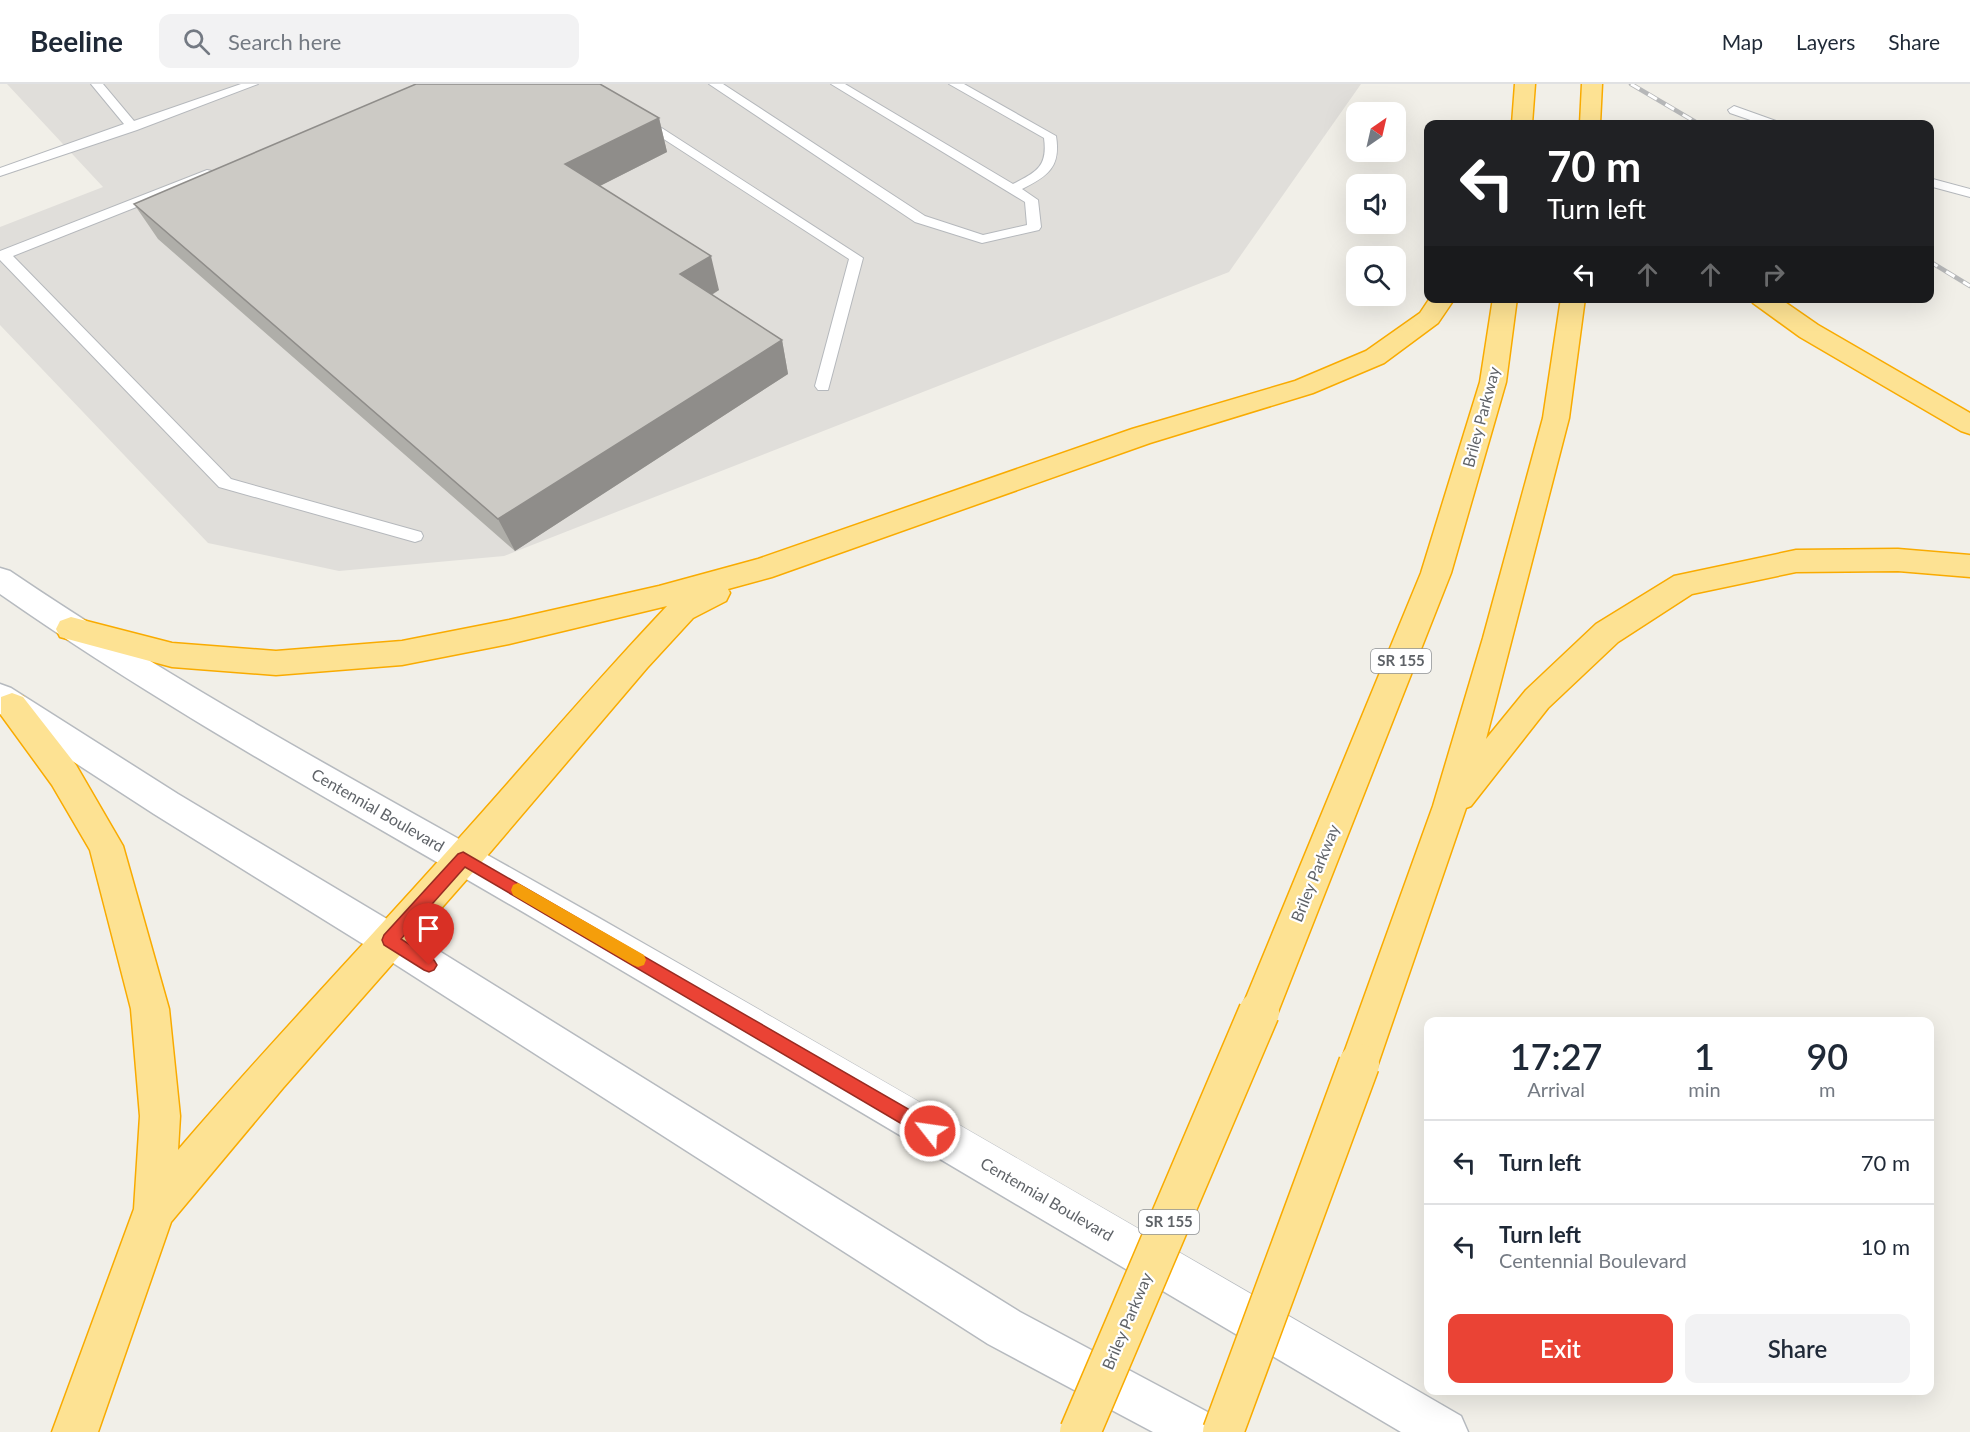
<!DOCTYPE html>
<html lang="en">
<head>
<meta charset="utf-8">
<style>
  body { margin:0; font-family:Lato,sans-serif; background:#f2f2f3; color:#1f2937; height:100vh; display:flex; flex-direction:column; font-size:22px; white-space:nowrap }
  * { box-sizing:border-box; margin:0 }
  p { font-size:20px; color:#747a83 }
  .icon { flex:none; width:33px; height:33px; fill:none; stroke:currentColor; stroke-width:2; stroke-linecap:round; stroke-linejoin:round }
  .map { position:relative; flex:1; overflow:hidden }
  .sheet { position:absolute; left:1424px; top:933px; width:510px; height:378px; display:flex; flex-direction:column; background:#fff; border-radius:12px; box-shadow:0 6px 24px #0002 }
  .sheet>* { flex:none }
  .hud { position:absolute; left:1424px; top:36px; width:510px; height:183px; border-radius:12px; box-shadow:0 6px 24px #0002; background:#202124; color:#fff; overflow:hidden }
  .needle { width:39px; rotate:34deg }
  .buttons { position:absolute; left:1346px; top:18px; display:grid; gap:12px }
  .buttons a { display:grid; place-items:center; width:60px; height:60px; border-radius:12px; background:#fff; box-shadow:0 6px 24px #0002; font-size:30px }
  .pin { position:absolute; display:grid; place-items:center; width:51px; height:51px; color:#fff; margin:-62px -26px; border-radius:50% 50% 50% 0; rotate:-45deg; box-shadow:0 0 6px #0007 }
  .pin .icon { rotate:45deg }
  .me { position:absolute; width:66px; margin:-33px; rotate:300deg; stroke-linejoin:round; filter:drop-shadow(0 0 4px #0008) }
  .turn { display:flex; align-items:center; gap:21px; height:126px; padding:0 24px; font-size:27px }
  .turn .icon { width:78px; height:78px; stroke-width:2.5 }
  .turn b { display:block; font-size:42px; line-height:51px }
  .lanes { display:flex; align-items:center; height:57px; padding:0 24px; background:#0003; justify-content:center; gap:30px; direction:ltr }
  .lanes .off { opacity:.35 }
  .eta { display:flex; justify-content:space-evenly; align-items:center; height:102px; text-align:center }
  .eta b { font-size:36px; font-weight:600; line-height:42px }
  .action { display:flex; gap:12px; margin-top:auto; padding:12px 24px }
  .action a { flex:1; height:69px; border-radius:12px; background:#ea4335; color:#fff; font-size:24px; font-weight:600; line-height:69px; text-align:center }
  .action a+a { background:#f2f2f3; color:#1f2937 }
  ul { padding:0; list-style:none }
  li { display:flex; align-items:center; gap:18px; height:84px; padding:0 24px; border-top:2px solid #e0e1e3 }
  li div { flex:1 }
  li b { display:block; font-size:22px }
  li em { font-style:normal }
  header { display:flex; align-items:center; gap:36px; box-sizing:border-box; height:84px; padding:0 30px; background:#fff; border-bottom:2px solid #e0e1e3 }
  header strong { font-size:28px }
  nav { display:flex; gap:33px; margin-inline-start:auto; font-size:21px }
  .search { width:420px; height:54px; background:#f2f2f3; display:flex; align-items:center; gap:15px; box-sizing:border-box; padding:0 21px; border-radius:12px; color:#747a83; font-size:22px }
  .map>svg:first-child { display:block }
  .industrial { fill:#e0deda }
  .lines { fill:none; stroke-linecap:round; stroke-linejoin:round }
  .service-casing { stroke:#b5b8bc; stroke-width:2 }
  .secondary-casing { stroke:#b6babf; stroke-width:3 }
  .motorway-casing { stroke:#f9ab00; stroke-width:3 }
  .service { fill:#fff; fill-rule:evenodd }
  .secondary { fill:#fff; fill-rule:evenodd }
  .motorway { fill:#fde293; fill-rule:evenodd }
  .rail-casing { stroke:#b6b7b8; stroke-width:4.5 }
  .rail { stroke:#fff; stroke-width:3; stroke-dasharray:10; stroke-linecap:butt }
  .motorway-bridge-casing { stroke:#f9ab00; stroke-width:43; stroke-linecap:butt }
  .motorway-bridge { stroke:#fde293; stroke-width:40 }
  .wall { fill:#afaea9 }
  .shaded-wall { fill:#8f8d8a }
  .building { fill:#cccac5; stroke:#8f8d8a; stroke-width:1.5 }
  .route { fill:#ea4335; stroke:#982c22; stroke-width:1.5 }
  .slow { fill:#f59e0b }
  .labels { text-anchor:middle; stroke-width:4.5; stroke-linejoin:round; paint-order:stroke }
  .shield { fill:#fff; stroke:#8f9295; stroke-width:1.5 }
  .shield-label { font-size:15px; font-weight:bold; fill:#5f6368 }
  .street-label { font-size:16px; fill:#5f6368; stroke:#fff }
</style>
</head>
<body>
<header>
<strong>Beeline</strong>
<div class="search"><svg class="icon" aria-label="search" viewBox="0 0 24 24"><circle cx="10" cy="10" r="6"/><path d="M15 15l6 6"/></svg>Search here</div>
<nav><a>Map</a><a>Layers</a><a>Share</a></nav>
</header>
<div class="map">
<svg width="1970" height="1348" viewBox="0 0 1970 1348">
  <rect width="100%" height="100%" fill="#f1efe8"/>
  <path class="industrial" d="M7,0H1361L1229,188L504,472L339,487L208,459L0,241V143L103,103Z"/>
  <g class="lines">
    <g class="service-casing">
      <path id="service" d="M91,0H103L134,37L241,0H258L137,46L0,92V84L124,40Z
        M709,0H723L925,132L983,151L1027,141L1025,118L831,0H845L1013,100C1036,88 1048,83 1044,54L949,0H964L1056,52C1061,83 1048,92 1022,105L1038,116L1041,143L1039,146L982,159L915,138Z
        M1734,22L1776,37L1778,40H1762L1730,29L1728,26Z
        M640,30L863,174L828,306H818L815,302L849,175L636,37V31Z
        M207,86L212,87L213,90L212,93L13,172L231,395L421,448L423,452L421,456L415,458L219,403L0,176V167Z
        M1929,94L1970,105V113L1929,102Z"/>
    </g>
    <g class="secondary-casing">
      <path id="secondary" d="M0,484L10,487C199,615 401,721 599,834C887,998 1174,1165 1461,1332L1468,1348H1401C1114,1178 827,1008 540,838C358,731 173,631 0,510Z
        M0,600L11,604L178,710L402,844L1020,1228L1215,1332L1222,1348H1153L988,1260L376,868L154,730L0,630Z"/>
    </g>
    <g class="motorway-casing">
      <path id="motorway" d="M1515,0H1535L1532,40H1512Z
        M1582,0H1602L1600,40H1580Z
        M1430,214H1455L1438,239L1384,279L1313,309L1150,359L772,493L728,505L730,509L726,517L693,534L647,584L475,786L283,1004L171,1138L98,1348H52L134,1125L140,1032L131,925L90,766L52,701L1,631V613L12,609L23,613L76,681L123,762L169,925L180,1032L178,1066C267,962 361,864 452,762C524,682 593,600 667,522L509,560L402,581L276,591L172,583L60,553L56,545L60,537L71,533L172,559L276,567L402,557L509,536L659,502L758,475L1132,345L1295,297L1366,267L1420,229Z
        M1493,214H1517L1506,298L1451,489L1278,928L1272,941L1259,946L1246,941L1240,928L1421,489L1480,298Z
        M1561,214H1585L1569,334L1486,655L1526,606L1596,540L1674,492L1796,466L1898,465L1970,471V493L1898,487L1796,488L1692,510L1618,558L1548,624L1471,722L1466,724L1378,980L1373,994L1359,999L1345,994L1340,980L1433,722L1483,554L1543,334Z
        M1750,214H1779L1818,241L1970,329V350L1961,347L1800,253L1753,219Z"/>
    </g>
    <use href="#service" class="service"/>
    <use href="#secondary" class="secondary"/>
    <use href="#motorway" class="motorway"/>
    <g class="rail-casing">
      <path id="rail" d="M1631,0L1699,40
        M1929,177L1970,202"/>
    </g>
    <use href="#rail" class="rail"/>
    <g class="motorway-bridge-casing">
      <path id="motorway-bridge" d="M1080,1348L1259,928
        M1223,1348L1359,980"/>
    </g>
    <use href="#motorway-bridge" class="motorway-bridge"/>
  </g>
  <path class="wall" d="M659,34L667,68L600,102L719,206L712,211L782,256L788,290L515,467L158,155L134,120Z"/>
  <path class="shaded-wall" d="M659,34L667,68L576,114L565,80Z
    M711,172L719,206L689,224L680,190Z
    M782,256L788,290L515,467L498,435Z"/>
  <path class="building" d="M416,0H600L659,34L565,80L711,172L680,190L782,256L498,435L134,120Z"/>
  <path class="route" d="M463,768L936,1041L939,1047L936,1053L930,1055L924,1053L465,783L401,855L434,876L437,881L434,886L429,888L424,886L384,861L382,856L384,851L458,770Z"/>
  <path class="slow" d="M518,799L644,871L646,876L644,881L638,883L633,881L513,811L511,806L513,801Z"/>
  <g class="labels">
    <g class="shield">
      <rect x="1371" y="565" width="60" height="24" rx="4.5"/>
      <rect x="1139" y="1126" width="60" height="24" rx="4.5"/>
    </g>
    <g class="shield-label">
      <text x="1401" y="582">SR 155</text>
      <text x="1169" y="1143">SR 155</text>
    </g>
    <g class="street-label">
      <text transform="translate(1481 333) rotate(-75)" y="6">Briley Parkway</text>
      <text transform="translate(378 726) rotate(30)" y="6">Centennial Boulevard</text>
      <text transform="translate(1315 789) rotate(-68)" y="6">Briley Parkway</text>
      <text transform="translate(1047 1115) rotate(30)" y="6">Centennial Boulevard</text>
      <text transform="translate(1127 1237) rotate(-67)" y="6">Briley Parkway</text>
    </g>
  </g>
</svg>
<div class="buttons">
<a><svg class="needle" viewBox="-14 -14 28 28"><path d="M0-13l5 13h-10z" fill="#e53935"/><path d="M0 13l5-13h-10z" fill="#747a83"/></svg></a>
<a><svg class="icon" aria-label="sound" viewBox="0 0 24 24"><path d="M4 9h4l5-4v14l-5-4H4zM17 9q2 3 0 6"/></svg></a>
<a><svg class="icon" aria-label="search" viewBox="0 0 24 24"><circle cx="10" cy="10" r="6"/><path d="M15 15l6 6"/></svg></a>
</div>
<div class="pin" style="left:429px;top:881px;background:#d93025"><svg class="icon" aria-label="arrive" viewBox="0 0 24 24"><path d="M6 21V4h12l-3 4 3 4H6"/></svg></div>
<svg class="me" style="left:930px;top:1047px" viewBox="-20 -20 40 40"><circle r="17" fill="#ea4335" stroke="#fff" stroke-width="3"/><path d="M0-11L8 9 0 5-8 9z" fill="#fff"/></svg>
<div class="hud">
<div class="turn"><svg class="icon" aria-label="left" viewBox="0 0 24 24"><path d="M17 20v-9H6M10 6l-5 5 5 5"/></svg><div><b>70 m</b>Turn left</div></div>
<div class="lanes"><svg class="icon" aria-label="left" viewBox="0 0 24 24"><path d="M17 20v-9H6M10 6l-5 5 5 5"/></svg><svg class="icon off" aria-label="ahead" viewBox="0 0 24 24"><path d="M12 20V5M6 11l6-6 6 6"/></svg><svg class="icon off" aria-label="ahead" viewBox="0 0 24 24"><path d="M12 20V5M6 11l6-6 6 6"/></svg><svg class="icon off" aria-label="right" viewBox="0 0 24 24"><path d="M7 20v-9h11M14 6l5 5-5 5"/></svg></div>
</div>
<section class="sheet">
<div class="eta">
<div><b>17:27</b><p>Arrival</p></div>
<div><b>1</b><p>min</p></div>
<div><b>90</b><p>m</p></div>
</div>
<ul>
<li><svg class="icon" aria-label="left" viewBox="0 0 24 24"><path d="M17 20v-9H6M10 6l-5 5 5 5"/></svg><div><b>Turn left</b></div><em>70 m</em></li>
<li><svg class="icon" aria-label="left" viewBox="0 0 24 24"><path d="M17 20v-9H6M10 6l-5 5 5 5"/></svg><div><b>Turn left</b><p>Centennial Boulevard</p></div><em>10 m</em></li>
</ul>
<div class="action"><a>Exit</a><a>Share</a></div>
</section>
</div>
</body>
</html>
